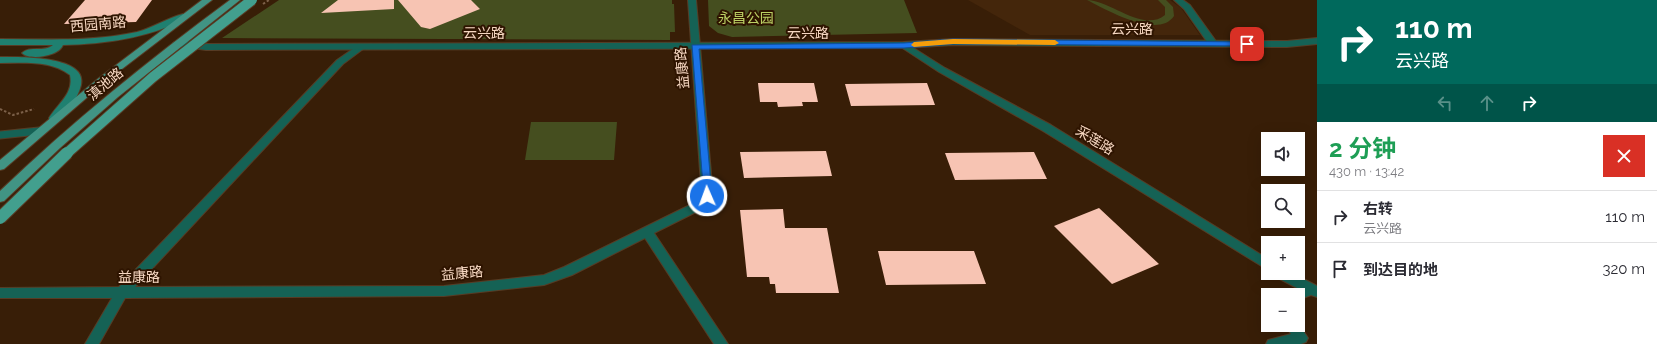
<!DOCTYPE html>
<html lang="zh">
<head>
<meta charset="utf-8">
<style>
  body { margin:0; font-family:Raleway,"Noto Sans SC",sans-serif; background:#f7f7f7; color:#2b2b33; height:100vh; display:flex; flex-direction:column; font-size:15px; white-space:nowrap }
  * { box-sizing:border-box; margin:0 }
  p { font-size:13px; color:#7c7c81 }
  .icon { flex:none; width:22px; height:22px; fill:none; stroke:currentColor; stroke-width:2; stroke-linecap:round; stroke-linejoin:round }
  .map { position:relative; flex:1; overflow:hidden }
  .sheet { display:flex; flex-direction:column; background:#fff; width:340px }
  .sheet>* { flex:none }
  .guide { background:#00695c; color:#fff; overflow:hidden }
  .fabs { position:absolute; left:1261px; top:132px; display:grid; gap:8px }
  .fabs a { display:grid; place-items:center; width:44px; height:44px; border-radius:0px; background:#fff; box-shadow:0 4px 16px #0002; font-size:20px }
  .pin { position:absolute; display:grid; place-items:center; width:34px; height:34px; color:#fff; margin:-17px; border-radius:8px; box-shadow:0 2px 6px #0006 }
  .me { position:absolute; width:44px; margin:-22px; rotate:358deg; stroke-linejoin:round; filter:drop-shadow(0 0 3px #0008) }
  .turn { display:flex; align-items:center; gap:14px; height:84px; padding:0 12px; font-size:18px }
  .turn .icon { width:52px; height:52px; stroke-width:2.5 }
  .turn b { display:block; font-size:28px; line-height:34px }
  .lanes { display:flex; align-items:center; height:38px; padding:0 12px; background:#0003; justify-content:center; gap:20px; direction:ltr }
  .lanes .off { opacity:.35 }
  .round { display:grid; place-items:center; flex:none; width:42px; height:42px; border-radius:0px; background:#f7f7f7 }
  .summary { display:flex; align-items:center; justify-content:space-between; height:68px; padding:0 12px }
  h1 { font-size:24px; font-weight:700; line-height:30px; color:#1e9e55 }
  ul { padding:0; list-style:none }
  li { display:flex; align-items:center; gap:12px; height:52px; padding:0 12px; border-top:1px solid #e1e1e2 }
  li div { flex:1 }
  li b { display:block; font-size:15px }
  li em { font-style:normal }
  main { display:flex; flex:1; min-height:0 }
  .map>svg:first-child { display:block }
  .built { fill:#44260b }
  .green { fill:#454e1f }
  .building { fill:#f7c4b3 }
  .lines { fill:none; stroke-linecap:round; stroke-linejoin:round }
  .service-casing { stroke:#573c25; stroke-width:9 }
  .minor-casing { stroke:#573c25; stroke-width:2 }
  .tertiary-casing { stroke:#573c25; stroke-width:2 }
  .secondary-casing { stroke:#573c25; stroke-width:2 }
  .primary-casing { stroke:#573c25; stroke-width:2 }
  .path { stroke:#7c6049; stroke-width:2; stroke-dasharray:2.5 2; stroke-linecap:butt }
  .service { stroke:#156255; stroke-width:7 }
  .minor { fill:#156255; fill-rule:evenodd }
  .tertiary { fill:#156255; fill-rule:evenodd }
  .secondary { fill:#1f8070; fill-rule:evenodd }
  .primary { fill:#419484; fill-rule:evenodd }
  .trunk-bridge-far1-casing { stroke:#573c25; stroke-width:12; stroke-linecap:butt }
  .trunk-bridge-casing { stroke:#573c25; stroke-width:14; stroke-linecap:butt }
  .trunk-bridge-far1 { stroke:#429f8e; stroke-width:10 }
  .trunk-bridge { stroke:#429f8e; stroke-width:12 }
  .route { fill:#1a73e8; stroke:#114b97 }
  .slow { fill:#f59e0b }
  .labels { text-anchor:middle; stroke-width:4; stroke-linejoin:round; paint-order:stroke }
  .park-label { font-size:14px; fill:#bbcf63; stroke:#2e1400 }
  .street-label { font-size:14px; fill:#f7d8c2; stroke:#2e1400 }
</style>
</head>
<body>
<main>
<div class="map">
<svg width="1317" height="344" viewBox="0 0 1317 344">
  <rect width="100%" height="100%" fill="#381e07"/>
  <path class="built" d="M968,0H1170L1181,8L1200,35H1030Z"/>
  <path class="green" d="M279,0H672V4H674L675,32H670V40L222,38Z
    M708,0H904L917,33L732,37L718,33L709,26Z
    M1087,0C1110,0 1143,33 1165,15V7L1158,0H1166L1173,7L1174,16C1158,40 1105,9 1087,0Z
    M531,122H617L614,160H525Z"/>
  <path class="building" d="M85,0H152L136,22L64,24Z
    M338,0H394V9L321,13Z
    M398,0H471L480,9L430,29L421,27Z
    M758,83H814L818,102H802L803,106L778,107L777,102H760Z
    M927,83L935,105L851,106L845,84Z
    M826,151L832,176L744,178L740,152Z
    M1034,152L1047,179L955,180L945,153Z
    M1099,208L1159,264L1112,284L1054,226Z
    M783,209L785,228H827L839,293H776L775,284H770L769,277H747L740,210Z
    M878,251H974L986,284L886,285Z"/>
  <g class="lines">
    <g class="service-casing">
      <path id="service" d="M0,135L39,131"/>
    </g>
    <g class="minor-casing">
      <path id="minor" d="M688,0H696L713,196L708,206L654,233L728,344H714L645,238L572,275L544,285L444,296L125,298L99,344H85L112,298H0V288L119,287L337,60L360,44L363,45V49L343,64L135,287L444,286L544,275L564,267L700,200L701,185Z
        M1174,0H1183L1190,5L1218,44L1216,46H1210L1184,9Z
        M904,42L945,68L1051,125L1268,259V270L1043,131L939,72L901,47L899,45Z
        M1274,273H1292L1317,286V297L1311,295L1298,300V295H1292L1294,291L1299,289L1276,277Z
        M1298,323L1308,338L1306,342L1301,344H1266L1268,340L1291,334L1285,325H1298Z"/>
    </g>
    <g class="tertiary-casing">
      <path id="tertiary" d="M1317,38V44L1287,47L953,45L904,48L206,50L178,46L173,43L178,40L206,44L904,42L953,39L1287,41Z"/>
    </g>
    <g class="secondary-casing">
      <path id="secondary" d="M183,14L186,15V19C147,38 106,44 63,45C59,56 30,61 22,53C30,45 44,53 53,45H0V39C46,39 92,42 137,32C153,28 167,18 183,14Z
        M0,57C17,57 88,55 81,85C78,99 67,110 58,121H50L49,118C58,103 74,94 70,75C51,60 23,63 0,63Z"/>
    </g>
    <g class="primary-casing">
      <path id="primary" d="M202,0H212L105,82L4,169L0,170V160L99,78Z
        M230,0H240L118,97L60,148L4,201L0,202V191C72,122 150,59 230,0Z"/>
    </g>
    <path class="path" d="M263,4L269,0
      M0,109L13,115L34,109"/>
    <use href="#service" class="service"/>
    <use href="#minor" class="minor"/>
    <use href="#tertiary" class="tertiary"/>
    <use href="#secondary" class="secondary"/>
    <use href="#primary" class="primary"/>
    <g class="trunk-bridge-far1-casing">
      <path id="trunk-bridge-far1" d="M66,154L153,77L252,0"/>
    </g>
    <g class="trunk-bridge-casing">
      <path id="trunk-bridge" d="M0,218L67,153"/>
    </g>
    <use href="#trunk-bridge-far1" class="trunk-bridge-far1"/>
    <use href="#trunk-bridge" class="trunk-bridge"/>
  </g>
  <path class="route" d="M953,39L1247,42L1251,44L1247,46L953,44L904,48L699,49L712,196L707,199L704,198L692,45L904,43Z"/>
  <path class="slow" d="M953,39L1055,40L1059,43L1055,45L953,44L914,47L911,45L914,42Z"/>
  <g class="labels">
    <g class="park-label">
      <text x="746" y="23">永昌公园</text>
    </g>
    <g class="street-label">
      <text transform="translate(98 24) rotate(-5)" y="5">西园南路</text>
      <text x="1132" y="34">云兴路</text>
      <text x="484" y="38">云兴路</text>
      <text x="808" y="38">云兴路</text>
      <text transform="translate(682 68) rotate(-95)" y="5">益康路</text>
      <text transform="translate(105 84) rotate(-40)" y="5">滇池路</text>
      <text transform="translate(1095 140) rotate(31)" y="5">采莲路</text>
      <text transform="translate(462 273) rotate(-5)" y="5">益康路</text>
      <text x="139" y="282">益康路</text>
    </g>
  </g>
</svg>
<div class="fabs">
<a><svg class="icon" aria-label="sound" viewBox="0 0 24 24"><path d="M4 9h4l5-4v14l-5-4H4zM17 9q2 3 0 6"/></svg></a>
<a><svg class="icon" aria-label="search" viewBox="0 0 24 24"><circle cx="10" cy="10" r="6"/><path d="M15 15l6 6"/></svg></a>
<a>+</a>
<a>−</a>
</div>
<div class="pin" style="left:1247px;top:44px;background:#d93025"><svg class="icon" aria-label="arrive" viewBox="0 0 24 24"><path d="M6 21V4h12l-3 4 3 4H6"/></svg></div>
<svg class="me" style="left:707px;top:196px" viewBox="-20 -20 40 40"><circle r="17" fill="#1a73e8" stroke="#fff" stroke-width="3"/><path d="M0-11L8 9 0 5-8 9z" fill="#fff"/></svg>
</div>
<section class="sheet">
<div class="guide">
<div class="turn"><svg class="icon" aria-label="right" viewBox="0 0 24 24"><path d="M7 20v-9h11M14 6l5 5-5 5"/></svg><div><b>110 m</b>云兴路</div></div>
<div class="lanes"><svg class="icon off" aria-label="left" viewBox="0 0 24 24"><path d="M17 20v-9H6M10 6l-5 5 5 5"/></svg><svg class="icon off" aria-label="ahead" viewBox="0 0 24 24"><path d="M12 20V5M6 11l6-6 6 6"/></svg><svg class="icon" aria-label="right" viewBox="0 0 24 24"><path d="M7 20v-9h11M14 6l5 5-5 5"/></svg></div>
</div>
<div class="summary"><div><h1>2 分钟</h1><p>430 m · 13:42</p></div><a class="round" style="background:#d93025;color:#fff"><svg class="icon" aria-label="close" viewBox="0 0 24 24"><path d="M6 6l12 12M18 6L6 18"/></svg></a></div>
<ul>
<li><svg class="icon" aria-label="right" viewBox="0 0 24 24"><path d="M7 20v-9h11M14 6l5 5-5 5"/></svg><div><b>右转</b><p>云兴路</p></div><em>110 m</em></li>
<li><svg class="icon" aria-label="arrive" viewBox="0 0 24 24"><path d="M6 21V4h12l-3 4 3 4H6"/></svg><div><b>到达目的地</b></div><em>320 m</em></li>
</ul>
</section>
</main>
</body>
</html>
